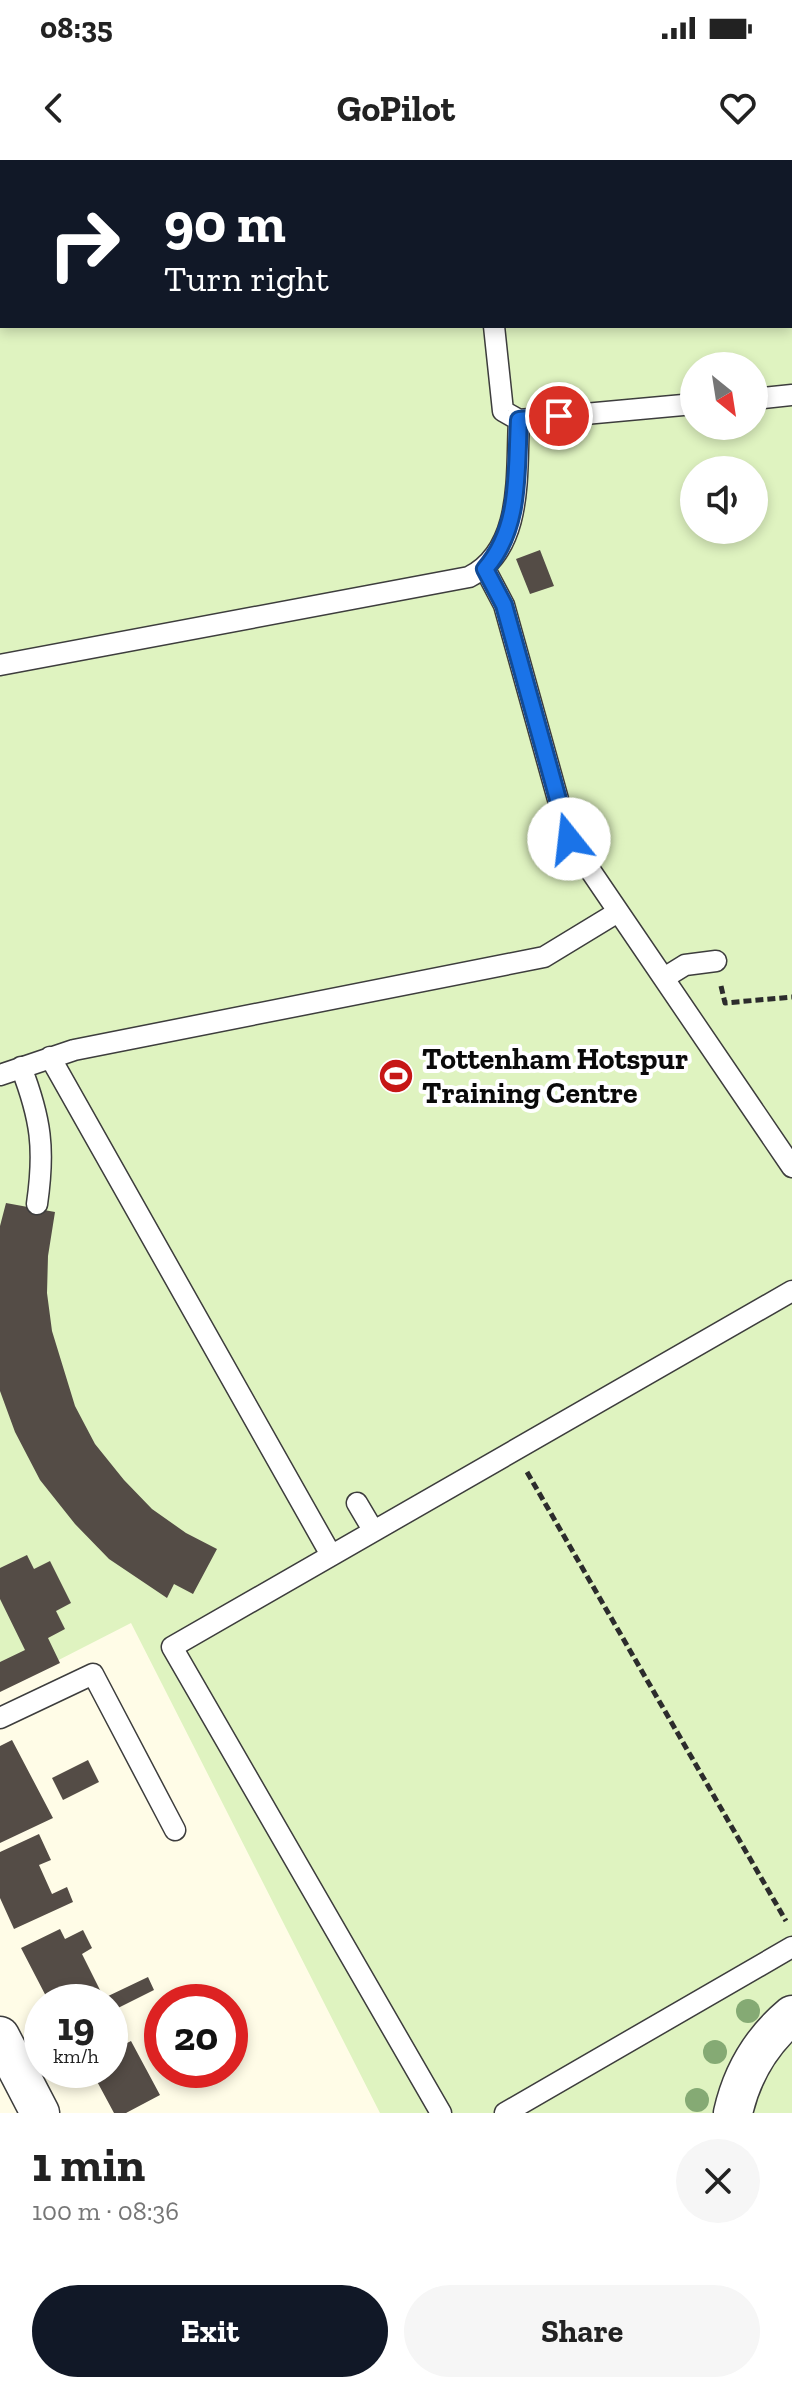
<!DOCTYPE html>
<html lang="en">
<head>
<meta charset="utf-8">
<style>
  body { margin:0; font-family:"Zilla Slab",serif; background:#f6f6f6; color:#222; height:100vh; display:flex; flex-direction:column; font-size:30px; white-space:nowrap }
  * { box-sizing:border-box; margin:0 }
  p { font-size:26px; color:#767676 }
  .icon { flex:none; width:44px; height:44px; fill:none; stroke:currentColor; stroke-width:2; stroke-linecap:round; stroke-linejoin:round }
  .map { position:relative; height:1953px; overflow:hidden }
  .drawer { display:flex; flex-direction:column; background:#fff; flex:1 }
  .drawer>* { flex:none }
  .guide { position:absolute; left:0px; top:0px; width:792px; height:168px; box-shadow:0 4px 12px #0003; background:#111827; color:#fff; overflow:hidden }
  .needle { width:52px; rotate:150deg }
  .controls { position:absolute; left:680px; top:192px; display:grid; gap:16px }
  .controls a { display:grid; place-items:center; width:88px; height:88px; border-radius:50%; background:#fff; box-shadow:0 4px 12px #0003; font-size:40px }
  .speed { position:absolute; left:24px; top:1824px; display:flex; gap:16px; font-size:40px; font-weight:700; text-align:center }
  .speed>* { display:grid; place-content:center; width:104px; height:104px; border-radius:50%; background:#fff; box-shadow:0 4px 12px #0003; line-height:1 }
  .speed small { font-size:20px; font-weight:400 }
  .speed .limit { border:12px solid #d22; background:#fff; color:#111 }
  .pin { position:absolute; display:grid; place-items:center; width:68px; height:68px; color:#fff; margin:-34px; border:4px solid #fff; border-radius:50%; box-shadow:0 2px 8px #0007 }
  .me { position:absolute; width:88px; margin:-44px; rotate:344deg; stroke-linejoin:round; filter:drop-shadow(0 0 6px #0008) }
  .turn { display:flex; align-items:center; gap:28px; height:168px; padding:0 32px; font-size:36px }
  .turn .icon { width:104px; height:104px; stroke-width:2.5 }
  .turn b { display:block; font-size:56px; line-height:68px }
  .round { display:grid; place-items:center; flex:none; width:84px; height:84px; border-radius:42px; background:#f6f6f6 }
  .overview { display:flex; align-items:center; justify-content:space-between; height:136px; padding:0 32px }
  h1 { font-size:48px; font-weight:700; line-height:60px }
  .cta { display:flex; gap:16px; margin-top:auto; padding:16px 32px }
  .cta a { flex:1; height:92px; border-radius:48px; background:#111827; color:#fff; font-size:32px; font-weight:700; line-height:92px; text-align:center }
  .cta a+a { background:#f6f6f6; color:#222 }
  .status { display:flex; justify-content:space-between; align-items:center; height:56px; padding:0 40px; background:#fff; direction:ltr }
  .status svg { height:22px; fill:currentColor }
  header { display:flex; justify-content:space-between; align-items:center; height:104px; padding:0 32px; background:#fff; font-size:36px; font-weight:700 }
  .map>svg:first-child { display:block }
  .pitch { fill:#dff3c0; fill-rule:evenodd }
  .building { fill:#544c46 }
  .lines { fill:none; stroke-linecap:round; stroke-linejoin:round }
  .lane-casing { stroke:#3d3d3d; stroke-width:23 }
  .street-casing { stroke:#3d3d3d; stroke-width:41 }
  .path { stroke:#2c2c2c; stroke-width:5; stroke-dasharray:8 4; stroke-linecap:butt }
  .lane { stroke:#fff; stroke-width:20 }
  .street { stroke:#fff; stroke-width:38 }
  .tree { fill:#85aa74 }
  .route-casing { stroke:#114b97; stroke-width:20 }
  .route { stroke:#1a73e8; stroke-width:14 }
  .labels { text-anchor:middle; stroke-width:8; stroke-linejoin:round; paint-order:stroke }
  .poi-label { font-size:30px; font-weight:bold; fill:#0a0a0a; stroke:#fff; text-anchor:start }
</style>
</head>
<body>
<div class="status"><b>08:35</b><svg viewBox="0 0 49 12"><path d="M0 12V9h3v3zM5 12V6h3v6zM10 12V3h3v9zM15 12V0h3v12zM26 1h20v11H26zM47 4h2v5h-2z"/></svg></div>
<header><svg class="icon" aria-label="back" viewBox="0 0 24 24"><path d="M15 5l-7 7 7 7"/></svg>GoPilot<svg class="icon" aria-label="heart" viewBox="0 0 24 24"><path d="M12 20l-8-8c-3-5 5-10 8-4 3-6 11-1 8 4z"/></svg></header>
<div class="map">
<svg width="792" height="1953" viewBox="0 0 792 1953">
  <rect width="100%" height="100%" fill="#fffce7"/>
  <path class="pitch" d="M0,0H792V1953H380L131,1463L0,1530ZM2,2H790V166H2ZM694,206H754V266H694ZM694,310H754V370H694Z"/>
  <path class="building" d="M540,390L554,426L530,434L516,399Z
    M6,1043L55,1052L48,1096L47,1133L52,1171L75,1246L95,1284L124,1320L152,1349L186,1373L217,1389L193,1434L174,1424L167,1438L109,1399L75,1364L40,1320L15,1272L0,1231V1066Z
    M27,1395L34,1409L50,1401L71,1443L56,1451L65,1469L48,1478L60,1503L0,1532V1502L25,1490L0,1439V1408Z
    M12,1580L53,1658L0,1683V1586Z
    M88,1600L99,1622L63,1640L52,1618Z
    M39,1674L51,1700L39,1705L52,1734L67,1727L73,1742L14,1769L0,1738V1692Z
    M60,1769L65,1779L83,1770L92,1788L82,1794L104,1838L148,1817L154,1830L110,1852V1842H49L21,1788Z
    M114,1874L121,1886L131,1881L160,1935L126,1953H114L93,1914L99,1910H110V1876Z"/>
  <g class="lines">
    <g class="lane-casing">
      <path id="lane" d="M478,0V2
        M494,166L503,251L519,260
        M754,239L792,235
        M485,409L504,445L569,679L792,1007
        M0,505L469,417C524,389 516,314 519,260L694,244
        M664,818L685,805L716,801
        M50,897L331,1395
        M21,907C41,959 45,989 37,1044
        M0,915L74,890L544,797L618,752
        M357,1343L373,1370
        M0,1558L93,1514L175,1670
        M441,1953L172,1487L792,1131
        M505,1953L792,1787"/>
    </g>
    <g class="street-casing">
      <path id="street" d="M0,1876L40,1953
        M733,1953C742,1913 761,1881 792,1855"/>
    </g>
    <path class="path" d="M721,826L725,843L792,837
      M527,1312L786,1761"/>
    <use href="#lane" class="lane"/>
    <use href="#street" class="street"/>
  </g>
  <g class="tree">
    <circle cx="748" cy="1851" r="12"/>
    <circle cx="715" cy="1892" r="12"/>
    <circle cx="697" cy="1940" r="12"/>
  </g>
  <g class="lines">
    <g class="route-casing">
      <path id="route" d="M559,256L519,260C516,312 521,368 485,409L504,445L569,679"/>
    </g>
    <use href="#route" class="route"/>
  </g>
  <defs>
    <g id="stadium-disc" transform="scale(1.8)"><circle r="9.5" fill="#c61716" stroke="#fff"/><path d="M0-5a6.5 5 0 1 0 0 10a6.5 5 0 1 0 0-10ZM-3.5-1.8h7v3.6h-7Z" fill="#fff"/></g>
  </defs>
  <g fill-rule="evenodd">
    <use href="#stadium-disc" x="396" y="916"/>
  </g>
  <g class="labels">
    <g class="poi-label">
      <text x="422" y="909">Tottenham Hotspur<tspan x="422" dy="34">Training Centre</tspan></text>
    </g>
  </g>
</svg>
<div class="controls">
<a><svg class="needle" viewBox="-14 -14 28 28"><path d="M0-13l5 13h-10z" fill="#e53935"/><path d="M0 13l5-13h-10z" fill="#767676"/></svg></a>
<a><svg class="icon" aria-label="sound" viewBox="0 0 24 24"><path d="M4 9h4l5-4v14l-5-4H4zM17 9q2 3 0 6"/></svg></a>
</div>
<div class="speed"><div>19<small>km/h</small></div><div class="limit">20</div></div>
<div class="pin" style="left:559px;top:256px;background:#d93025"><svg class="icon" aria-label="arrive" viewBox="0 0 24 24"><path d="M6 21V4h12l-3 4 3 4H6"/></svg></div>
<svg class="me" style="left:569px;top:679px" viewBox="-20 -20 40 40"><circle r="19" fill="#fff"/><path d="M0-13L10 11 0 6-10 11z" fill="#1a73e8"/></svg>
<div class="guide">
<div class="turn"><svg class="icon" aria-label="right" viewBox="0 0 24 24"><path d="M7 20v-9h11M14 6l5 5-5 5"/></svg><div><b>90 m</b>Turn right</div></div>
</div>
</div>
<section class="drawer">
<div class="overview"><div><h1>1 min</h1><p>100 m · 08:36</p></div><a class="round"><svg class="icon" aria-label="close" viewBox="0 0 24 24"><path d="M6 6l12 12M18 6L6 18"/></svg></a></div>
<div class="cta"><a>Exit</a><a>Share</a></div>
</section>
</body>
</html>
